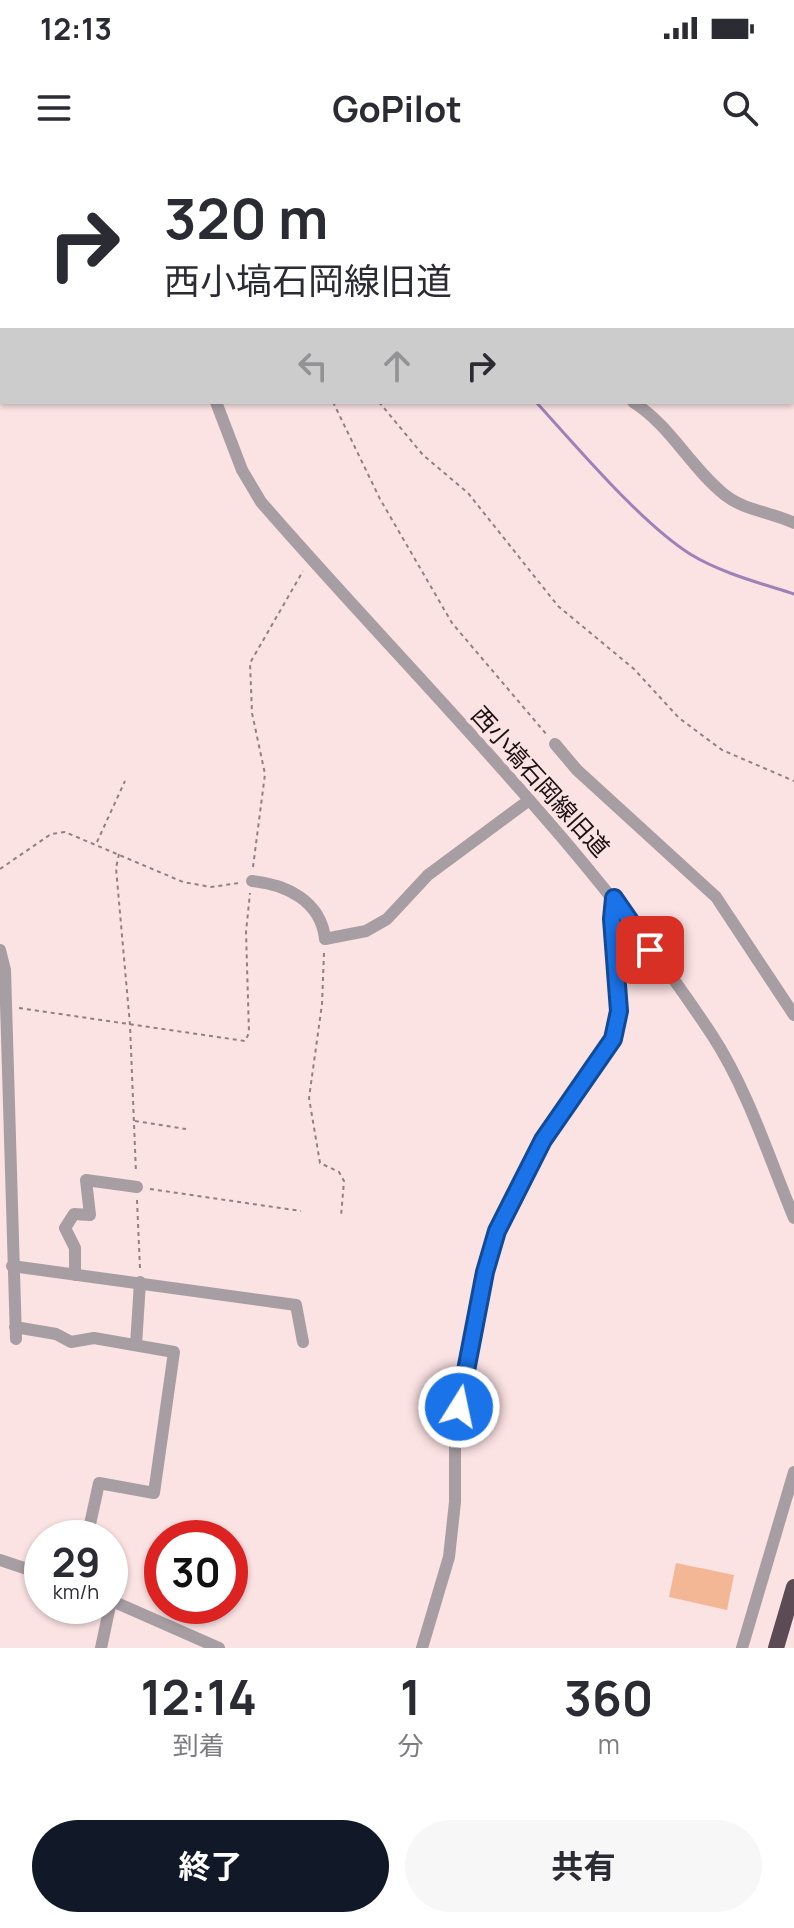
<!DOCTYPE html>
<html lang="ja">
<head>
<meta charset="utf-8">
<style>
  body { margin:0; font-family:Manrope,"Noto Sans JP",sans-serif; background:#f7f7f7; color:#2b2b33; height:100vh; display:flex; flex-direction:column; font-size:30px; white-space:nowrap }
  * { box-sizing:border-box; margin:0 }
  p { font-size:26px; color:#7c7c81 }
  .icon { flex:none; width:44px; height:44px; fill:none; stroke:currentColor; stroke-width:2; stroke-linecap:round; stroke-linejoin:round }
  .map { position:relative; height:1488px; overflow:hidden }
  .panel { display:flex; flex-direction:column; background:#fff; flex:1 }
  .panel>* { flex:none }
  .banner { position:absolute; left:0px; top:0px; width:794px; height:244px; box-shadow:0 2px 6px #0004; background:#fff; color:#2b2b33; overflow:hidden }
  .speed { position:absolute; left:24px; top:1360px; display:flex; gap:16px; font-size:40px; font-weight:700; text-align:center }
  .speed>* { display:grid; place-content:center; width:104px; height:104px; border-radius:50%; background:#fff; box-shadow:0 2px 6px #0004; line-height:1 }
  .speed small { font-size:20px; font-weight:400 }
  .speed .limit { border:12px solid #d22; background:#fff; color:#111 }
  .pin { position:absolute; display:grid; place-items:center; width:68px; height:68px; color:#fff; margin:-34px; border-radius:16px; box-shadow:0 4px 12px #0006 }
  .me { position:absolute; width:88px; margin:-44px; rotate:10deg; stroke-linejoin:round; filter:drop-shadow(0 0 6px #0008) }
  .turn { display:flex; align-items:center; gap:28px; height:168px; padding:0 32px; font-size:36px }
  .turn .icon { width:104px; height:104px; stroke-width:2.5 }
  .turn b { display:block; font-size:56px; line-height:68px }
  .lanes { display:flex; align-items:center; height:76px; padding:0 32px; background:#0003; justify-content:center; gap:40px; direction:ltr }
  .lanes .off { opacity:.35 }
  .eta { display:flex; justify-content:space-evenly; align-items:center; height:136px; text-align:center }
  .eta b { font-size:48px; font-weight:700; line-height:56px }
  .action { display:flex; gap:16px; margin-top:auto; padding:16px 32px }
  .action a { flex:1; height:92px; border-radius:48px; background:#111827; color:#fff; font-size:32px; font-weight:700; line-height:92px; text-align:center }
  .action a+a { background:#f7f7f7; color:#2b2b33 }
  .status { display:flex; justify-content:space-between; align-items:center; height:56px; padding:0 40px; background:#fff; direction:ltr }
  .status svg { height:22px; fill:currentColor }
  header { display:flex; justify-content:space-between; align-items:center; height:104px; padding:0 32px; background:#fff; font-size:36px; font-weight:700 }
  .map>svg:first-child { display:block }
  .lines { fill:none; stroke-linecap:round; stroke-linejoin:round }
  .stream { stroke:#9e82b7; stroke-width:3 }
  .building { fill:#f4b796 }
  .path { stroke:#928081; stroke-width:2; stroke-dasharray:4 4; stroke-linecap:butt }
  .minor { stroke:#a79ea3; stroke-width:12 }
  .highway { stroke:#5c4b55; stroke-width:16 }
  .route-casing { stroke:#114b97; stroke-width:20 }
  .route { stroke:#1a73e8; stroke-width:14 }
  .labels { text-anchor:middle; stroke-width:8; stroke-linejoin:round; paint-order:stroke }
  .street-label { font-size:24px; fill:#1a1112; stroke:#fbe2e3 }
</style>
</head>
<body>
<div class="status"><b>12:13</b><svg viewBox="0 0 49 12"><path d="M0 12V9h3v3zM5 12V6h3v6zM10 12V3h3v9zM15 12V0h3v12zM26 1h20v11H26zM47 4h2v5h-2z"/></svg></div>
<header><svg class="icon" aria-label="menu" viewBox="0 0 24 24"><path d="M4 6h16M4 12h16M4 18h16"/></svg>GoPilot<svg class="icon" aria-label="search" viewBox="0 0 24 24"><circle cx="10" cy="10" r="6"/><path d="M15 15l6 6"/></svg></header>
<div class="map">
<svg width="794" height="1488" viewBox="0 0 794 1488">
  <rect width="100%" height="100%" fill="#fbe2e3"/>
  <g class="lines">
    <path class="stream" d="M14,0L18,2
      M112,2L124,0
      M536,242C577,287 640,362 690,394C721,413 760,423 794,434"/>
  </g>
  <path class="building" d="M676,1403L734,1415L727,1450L669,1437Z"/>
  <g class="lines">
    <path class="path" d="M333,242L380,339L452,463L547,575
      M379,242L423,295L468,333L558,446L634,509L679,558L722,590L794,621
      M97,682L125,621
      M119,694L116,708L130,865L136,1013
      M253,707L265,614L252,553L250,503L303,411
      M0,709L51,674L65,672L183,722L211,727L239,723
      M324,793L322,844L309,938L320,1003L339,1012L344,1021L341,1056
      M19,848L245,881L249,873L246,772L250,733
      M135,961L186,969
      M150,1029L301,1051
      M137,1040L140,1109"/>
    <path class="minor" d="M138,0L139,2
      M401,0L403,2
      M457,0L458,2
      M744,0L745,2
      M792,109L794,114
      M216,242L242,310L261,342C413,517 584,681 712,875C748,930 769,998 794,1058
      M633,242C670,265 691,308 725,335C745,351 772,352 794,363
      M555,584L577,610L716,737L794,855
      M252,721C286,724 321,741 325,779L366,771L387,759L428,715L528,641
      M0,790L5,810L16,1179
      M12,1106L296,1145L303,1182
      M75,1115V1088L65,1068L74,1054L90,1055L86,1020L137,1027
      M15,1167L56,1174L71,1182L94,1178L174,1192L154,1333L99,1323L87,1378
      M136,1185L140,1122
      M0,1400L42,1414
      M110,1440L219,1488
      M101,1488L111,1441
      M422,1488L449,1397L455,1342V1272L490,1093L507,1050L543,980L605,895L617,865L614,738
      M742,1488L794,1312"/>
    <path class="highway" d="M776,1488L794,1427"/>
  </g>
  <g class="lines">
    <g class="route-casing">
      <path id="route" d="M459,1247L485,1112L497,1071L543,980L613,879L619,851L612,759L614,738L650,790"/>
    </g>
    <use href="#route" class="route"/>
  </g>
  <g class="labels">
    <g class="street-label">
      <text transform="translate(540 622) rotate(48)" y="8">西小塙石岡線旧道</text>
    </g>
  </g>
</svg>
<div class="speed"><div>29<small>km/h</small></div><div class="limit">30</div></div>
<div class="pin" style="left:650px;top:790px;background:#d93025"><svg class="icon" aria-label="arrive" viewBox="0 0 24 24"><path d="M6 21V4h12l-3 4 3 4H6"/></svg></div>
<svg class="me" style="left:459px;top:1247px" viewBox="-20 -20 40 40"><circle r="17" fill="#1a73e8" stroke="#fff" stroke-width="3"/><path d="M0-11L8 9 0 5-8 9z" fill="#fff"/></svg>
<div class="banner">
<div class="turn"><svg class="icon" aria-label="right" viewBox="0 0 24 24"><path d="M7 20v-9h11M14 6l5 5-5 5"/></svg><div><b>320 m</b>西小塙石岡線旧道</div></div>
<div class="lanes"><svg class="icon off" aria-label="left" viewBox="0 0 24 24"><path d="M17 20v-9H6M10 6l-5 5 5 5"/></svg><svg class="icon off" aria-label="ahead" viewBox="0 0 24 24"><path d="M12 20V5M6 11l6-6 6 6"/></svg><svg class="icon" aria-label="right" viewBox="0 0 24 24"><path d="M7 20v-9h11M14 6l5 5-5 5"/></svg></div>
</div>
</div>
<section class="panel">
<div class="eta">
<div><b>12:14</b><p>到着</p></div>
<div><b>1</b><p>分</p></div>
<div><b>360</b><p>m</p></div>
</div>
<div class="action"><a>終了</a><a>共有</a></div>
</section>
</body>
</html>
